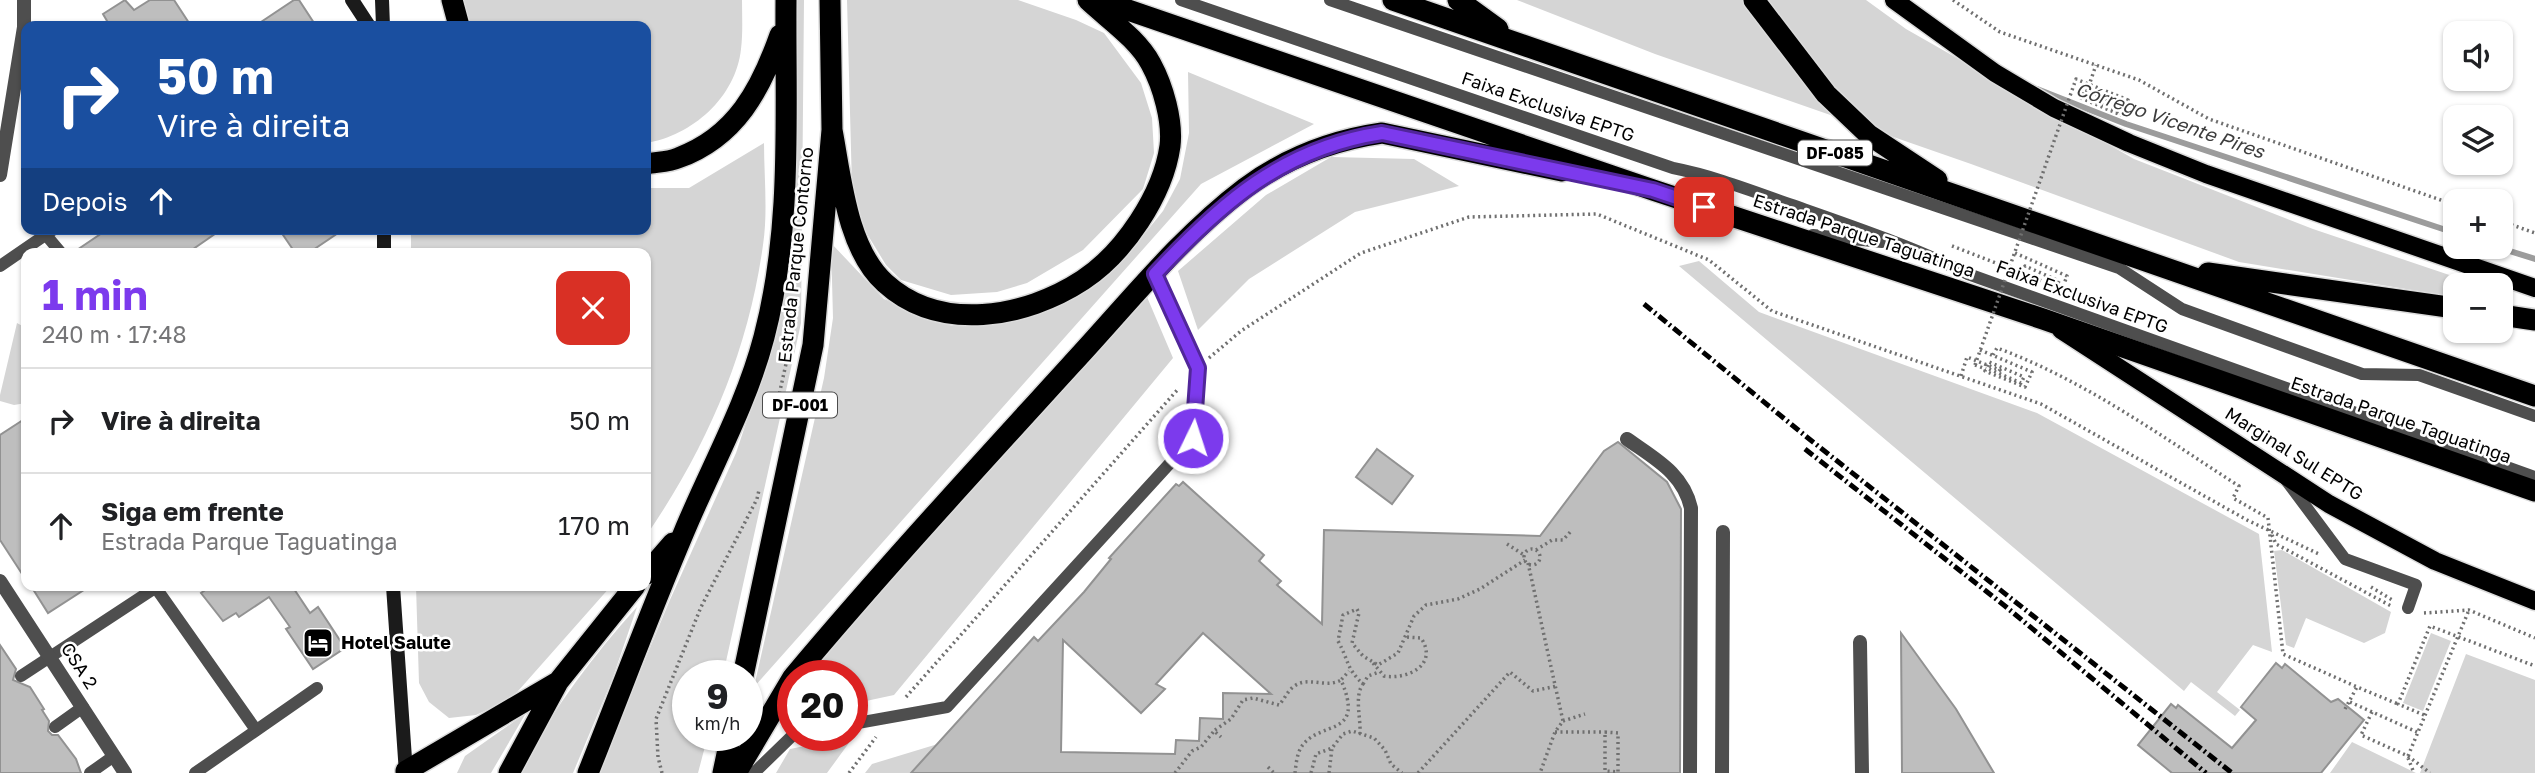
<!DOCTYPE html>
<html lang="pt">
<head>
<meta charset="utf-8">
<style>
  body { margin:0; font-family:"Golos Text",sans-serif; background:#f6f6f6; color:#202124; height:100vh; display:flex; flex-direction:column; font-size:26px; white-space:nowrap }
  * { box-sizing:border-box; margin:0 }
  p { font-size:23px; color:#757577 }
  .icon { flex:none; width:38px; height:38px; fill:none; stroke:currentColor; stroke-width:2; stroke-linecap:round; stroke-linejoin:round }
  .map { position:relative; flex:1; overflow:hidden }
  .drawer { position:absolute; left:21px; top:248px; width:630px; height:343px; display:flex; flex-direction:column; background:#fff; border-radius:14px; box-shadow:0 2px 5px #0004 }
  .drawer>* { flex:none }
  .hud { position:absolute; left:21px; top:21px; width:630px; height:214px; border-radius:14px; box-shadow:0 2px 5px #0004; background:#1a4fa0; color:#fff; overflow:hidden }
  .buttons { position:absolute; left:2443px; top:21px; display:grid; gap:14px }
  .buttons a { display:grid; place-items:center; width:70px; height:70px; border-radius:14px; background:#fff; box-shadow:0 2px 5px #0004; font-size:35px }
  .speed { position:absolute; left:672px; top:660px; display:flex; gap:14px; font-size:35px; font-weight:700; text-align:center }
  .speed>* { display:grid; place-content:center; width:91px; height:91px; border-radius:50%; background:#fff; box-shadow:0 2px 5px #0004; line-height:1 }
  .speed small { font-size:18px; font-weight:400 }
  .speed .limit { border:10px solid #d22; background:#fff; color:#111 }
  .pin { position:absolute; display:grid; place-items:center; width:60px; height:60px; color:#fff; margin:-30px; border-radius:14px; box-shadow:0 4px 10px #0006 }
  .me { position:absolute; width:77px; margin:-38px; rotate:4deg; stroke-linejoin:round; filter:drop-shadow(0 0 5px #0008) }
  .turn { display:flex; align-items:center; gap:24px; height:147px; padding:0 21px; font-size:32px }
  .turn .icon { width:91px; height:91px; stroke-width:2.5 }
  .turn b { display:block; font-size:49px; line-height:60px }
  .then { display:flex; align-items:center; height:66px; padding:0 21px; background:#0003; gap:14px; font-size:26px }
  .round { display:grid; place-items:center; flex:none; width:74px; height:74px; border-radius:14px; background:#f6f6f6 }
  .overview { display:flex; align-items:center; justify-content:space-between; height:119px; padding:0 21px }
  h1 { font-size:42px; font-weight:700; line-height:52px; color:#7c3aed }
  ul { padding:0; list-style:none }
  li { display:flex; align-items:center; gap:21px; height:105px; padding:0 21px; border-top:2px solid #e0e0e0 }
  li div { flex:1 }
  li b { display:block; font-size:26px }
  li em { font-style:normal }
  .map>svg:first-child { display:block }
  .green { fill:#d5d5d5 }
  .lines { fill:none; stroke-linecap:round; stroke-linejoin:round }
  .stream { stroke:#9c9c9c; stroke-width:6 }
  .building { fill:#bebebe; stroke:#929292; stroke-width:2; fill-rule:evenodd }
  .primary-casing { stroke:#dbdbdb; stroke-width:21 }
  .highway-casing { stroke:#dbdbdb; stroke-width:24 }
  .path { stroke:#707070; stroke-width:3.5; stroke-dasharray:2 3.5; stroke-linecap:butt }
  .lane { stroke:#4e4e4e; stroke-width:12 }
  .street { stroke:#4e4e4e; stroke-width:14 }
  .secondary { stroke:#1b1b1b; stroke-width:14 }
  .primary { stroke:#000; stroke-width:18 }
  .highway { stroke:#000; stroke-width:21 }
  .rail { stroke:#000; stroke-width:5; stroke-dasharray:10 3.5 2 3.5; stroke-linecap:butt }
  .path-bridge { stroke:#707070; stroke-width:3.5; stroke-dasharray:2 3.5; stroke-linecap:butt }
  .route-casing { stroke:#51269a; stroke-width:18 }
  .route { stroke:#7c3aed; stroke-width:12 }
  .labels { text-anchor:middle; stroke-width:5; stroke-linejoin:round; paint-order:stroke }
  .shield { fill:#fff; stroke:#4c4c4c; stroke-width:2 }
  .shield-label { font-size:16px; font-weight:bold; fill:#000 }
  .street-label { font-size:18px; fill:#000; stroke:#fff }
  .poi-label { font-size:18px; font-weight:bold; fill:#000; stroke:#fff; text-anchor:start }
  .water-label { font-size:19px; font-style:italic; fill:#3d3d3d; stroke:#fff }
</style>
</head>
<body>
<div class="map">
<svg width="2535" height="773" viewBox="0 0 2535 773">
  <rect width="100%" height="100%" fill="#fff"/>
  <path class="green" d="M461,0H742C742,16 743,33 741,49C736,97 692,136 646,143V26H469Z
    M794,0H804L801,323L723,675L688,676V735H708L698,773H598L669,602L736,453L780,321L792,206Z
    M847,0H1018L1076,20L1104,33L1141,83L1152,118L1154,153L1143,189L1083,250L1027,283L997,292L951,295L901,280L886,265L861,224L852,187Z
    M1517,0H1866L1906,29L2134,159L2313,229L2479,285H2455V293L2443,295L2239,262L1971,164L1655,54Z
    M1188,72L1314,124L1201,184L754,687L824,378L833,318L831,243L884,299L952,326L1028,318L1095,285L1133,248L1163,211L1180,179L1189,133Z
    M764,143C764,176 768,212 763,245C748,353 707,447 646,536V254H411V229H646V188H689Z
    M1331,157L1414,159L1459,186L1355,212L1249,279L1198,330L1178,271L1266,195Z
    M1699,261L1759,312L2037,413L2259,534L2272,652L2253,645L2217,692L2240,710L2235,716L2191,682L2184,691L1679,266Z
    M1147,297L1173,358L894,695L852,704V676H810L860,610Z
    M17,323L26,328V403L14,405L0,401V395Z
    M2282,550L2391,612L2385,633L2364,643L2306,618L2294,648L2286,645L2274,551Z
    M416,586H611L511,699L476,715L449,718L429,702L419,683Z
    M637,607L612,680L573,773H520C551,711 591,658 637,607Z
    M2431,633L2451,641L2423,711L2403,703Z
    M2466,654L2535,680V773H2420Z
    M526,713L491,773H457L465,756Z
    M854,736L827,773H776L790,749Z
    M2352,742L2416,773H2330Z
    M941,743L915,773H865L872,764Z"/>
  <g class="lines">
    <path class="stream" d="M2037,89L2126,124L2455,233
      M2497,247L2535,259"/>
  </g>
  <path class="building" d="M125,0L134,10L150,0H174L191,26H110L103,14Z
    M294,0H299L316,26H255Z
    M108,229H222L186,254H71Z
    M279,229H344L307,254H296Z
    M26,418V580L0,540V435Z
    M1618,442L1667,482L1681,509L1680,773H911L1034,637L1038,641L1084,592L1111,559L1109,558L1176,484L1179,486L1183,482L1264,555L1259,561L1281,581L1277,585L1322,624L1324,530L1540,536L1604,451ZM1203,633L1271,694L1223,693V719L1200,718L1199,741L1176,740L1175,754L1061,752L1063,640L1141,713L1165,689L1156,684Z
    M1377,449L1413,476L1392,504L1356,477Z
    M31,586H90L48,613Z
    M211,586H292L310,613L318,607L345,648L313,669L286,629L290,627L269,597L239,617L236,613L223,621L201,593Z
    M1901,633L1956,709L1994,773H1902Z
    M0,645L16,669L13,680L30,687L44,709L42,710L49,721L48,731L52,735H58L76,759L81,773H0Z
    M2276,663L2282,668L2285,664L2331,702L2338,699L2364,720L2321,773H2172L2138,745L2171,704L2176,708L2178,705L2232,748L2256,720L2241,707Z"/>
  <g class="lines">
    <g class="primary-casing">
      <path id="primary" d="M1894,0L1995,73L2054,108L2129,143L2206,174L2535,288
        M2061,330L2329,504L2435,561L2535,601"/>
    </g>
    <g class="highway-casing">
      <path id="highway" d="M452,0L459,26
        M1099,0L1653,190L2043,319L2535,491
        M1393,0L2535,396
        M1458,0L1498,29
        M1754,0L1826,94L1869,135L1937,180
        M832,130C841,177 847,249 885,283C940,333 1025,318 1083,280C1124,253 1163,195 1170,146C1173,121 1163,86 1151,64C1138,39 1108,19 1088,0
        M646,164C656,162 669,162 678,158C736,137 761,89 780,35
        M2208,273L2455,308
        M2501,315L2535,320
        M646,574L673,543
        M743,676L813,345L832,130L830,0
        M794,676C883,570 977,468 1070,366C1126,306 1179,238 1245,188C1286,158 1333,140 1382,133L1562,171
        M406,771L556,683
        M509,773L558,682L635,586
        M588,773C620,693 650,612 684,532C711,467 746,406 764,337C793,227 785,112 786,0
        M723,773L731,735
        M736,773L793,677"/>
    </g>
    <path class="path" d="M1953,0L2000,32L2139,80L2209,119L2455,205
      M2085,97L2096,65
      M2501,221L2535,233
      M1952,246L2042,281
      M2015,253L2067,276L2062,289
      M2037,279L2022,272L2025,266L2059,281L2056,287
      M1980,350L2032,372L2025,387L1985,371L1989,362L2024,377L2021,383L1989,369L1990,366
      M1993,355L1997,348C2084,380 2161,436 2239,486L2233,498L2268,518L2283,654L2357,687
      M1209,358L1241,331L1361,253L1469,217L1597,214L1709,260L1772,311L2041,404L2247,520L2321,555
      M1975,365L1986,369
      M1961,376L1967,357L2000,370L1997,373
      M777,404L786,364
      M2272,535L2276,544L2393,607
      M1507,544L1524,555
      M1524 557a8 8 0 1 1 16 0a8 8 0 1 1-16 0Z
      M1536,550L1552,540H1563L1572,530
      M1528,563L1563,721L1555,732L1540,773
      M2371,587L2394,601
      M2424,613L2469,610L2535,638
      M1373,663L1384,676C1407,680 1439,665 1421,638L1406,637
      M1363,684L1368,676L1379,672
      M906,697L1179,388
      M2350,702L2417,732
      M2345,709L2357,687L2398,704
      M2372,712L2361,735L2408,756L2469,610
      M2424,715L2398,704L2430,626L2535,666
      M1563,721L1585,714
      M1215,730L1231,719L1243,700L1253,698L1279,705C1284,700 1287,692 1293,687C1308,675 1325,689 1341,680
      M1555,732H1605
      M1605,732L1618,733V772L1605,771Z
      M1360,734C1361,718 1354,696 1363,684C1346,668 1349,661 1338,641L1343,615L1357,609L1359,613L1352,643L1363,656L1378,665L1398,653L1414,616L1426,605L1458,599L1480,589L1525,560
      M2408,756L2430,773
      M2408,758L2414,773
      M1268,767L1274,773
      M662,773L658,757L656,719L701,607L757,499L759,490
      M849,773L876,737
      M1175,773L1192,751L1201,747L1214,731L1221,737
      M1295,773C1296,764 1297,753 1302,746C1320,720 1366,738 1341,680L1349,671
      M1311,773L1316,754L1332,748L1343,734L1352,731L1374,738L1385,750L1391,764L1402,773
      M1329,773L1332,748
      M1418,773L1510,672L1533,691L1557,686"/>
    <path class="lane" d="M1181,0L1673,168C1714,176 1752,191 1792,205C1852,226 1911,246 1968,274L2535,477
      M1330,0L2119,268L2182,309L2362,374L2419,375L2535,416
      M46,235L62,254
      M1813,235L1882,242
      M0,266L54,229
      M2286,480L2345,559L2416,585L2408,608
      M156,588L256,730
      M21,676L158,586
      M852,724L947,707L1193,438L1198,368L1155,274
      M55,727L83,707
      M90,773L114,756
      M195,773L317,688
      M745,773L756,771L793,735"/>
    <path class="street" d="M0,175L24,27V0
      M1627,439C1655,459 1683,473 1691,508L1690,773
      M0,581L125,773
      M1860,642L1862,773
      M1722,773L1723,532"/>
    <path class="secondary" d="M352,0L369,26
      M382,0L383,26
      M384,229V254
      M393,586L406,773"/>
    <use href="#primary" class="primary"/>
    <use href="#highway" class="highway"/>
    <path class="rail" d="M1644,304L1808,438L2232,773
      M1805,449L2005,606L2206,773"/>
    <path class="path-bridge" d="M1975,365L2076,79L2128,100L2121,115L2081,98L2085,90L2120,105L2117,112L2085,97"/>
  </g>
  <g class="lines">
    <g class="route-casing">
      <path id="route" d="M1193,438L1198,368L1155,274C1221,203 1283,148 1382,133L1653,190L1704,207"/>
    </g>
    <use href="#route" class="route"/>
  </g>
  <defs>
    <g id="hotel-square" transform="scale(1.575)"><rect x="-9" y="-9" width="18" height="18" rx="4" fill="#000" stroke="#fff"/><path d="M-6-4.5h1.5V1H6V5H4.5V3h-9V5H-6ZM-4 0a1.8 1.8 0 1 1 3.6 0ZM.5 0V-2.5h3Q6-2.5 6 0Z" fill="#fff"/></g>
  </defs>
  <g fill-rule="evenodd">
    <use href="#hotel-square" x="318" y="643"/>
  </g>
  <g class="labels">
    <g class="shield">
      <rect x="1798" y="140.5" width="74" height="25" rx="5"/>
      <rect x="763" y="392.5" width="74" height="25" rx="5"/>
    </g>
    <g class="shield-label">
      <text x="1835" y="159">DF-085</text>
      <text x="800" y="411">DF-001</text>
    </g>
    <g class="street-label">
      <text transform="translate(1548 107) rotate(19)" y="6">Faixa Exclusiva EPTG</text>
      <text transform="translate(1864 236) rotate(18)" y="6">Estrada Parque Taguatinga</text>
      <text transform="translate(796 255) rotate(-84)" y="6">Estrada Parque Contorno</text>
      <text transform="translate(2082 297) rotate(20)" y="6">Faixa Exclusiva EPTG</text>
      <text transform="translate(2401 420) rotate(19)" y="6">Estrada Parque Taguatinga</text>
      <text transform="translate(2294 454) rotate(32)" y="6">Marginal Sul EPTG</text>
      <text transform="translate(79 666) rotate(57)" y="6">CSA 2</text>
    </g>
    <g class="poi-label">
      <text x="341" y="649">Hotel Salute</text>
    </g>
    <g class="water-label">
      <text transform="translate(2170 120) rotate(19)" y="7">Córrego Vicente Pires</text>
    </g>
  </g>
</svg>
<div class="buttons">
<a><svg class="icon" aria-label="sound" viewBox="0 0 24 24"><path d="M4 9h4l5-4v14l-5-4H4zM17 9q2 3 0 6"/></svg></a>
<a><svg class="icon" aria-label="layers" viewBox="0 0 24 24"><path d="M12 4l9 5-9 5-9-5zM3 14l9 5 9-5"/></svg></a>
<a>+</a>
<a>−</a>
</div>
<div class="speed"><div>9<small>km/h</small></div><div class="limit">20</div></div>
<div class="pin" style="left:1704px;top:207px;background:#d93025"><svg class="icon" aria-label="arrive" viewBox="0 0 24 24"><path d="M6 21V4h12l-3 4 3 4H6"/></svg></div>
<svg class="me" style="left:1193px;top:438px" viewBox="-20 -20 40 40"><circle r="17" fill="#7c3aed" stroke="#fff" stroke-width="3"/><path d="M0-11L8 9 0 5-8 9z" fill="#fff"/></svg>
<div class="hud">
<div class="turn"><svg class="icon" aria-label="right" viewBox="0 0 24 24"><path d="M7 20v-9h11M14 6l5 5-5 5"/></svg><div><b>50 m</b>Vire à direita</div></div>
<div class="then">Depois<svg class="icon" aria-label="ahead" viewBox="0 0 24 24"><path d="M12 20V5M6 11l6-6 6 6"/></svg></div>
</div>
<section class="drawer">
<div class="overview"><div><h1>1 min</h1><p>240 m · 17:48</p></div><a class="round" style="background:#d93025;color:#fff"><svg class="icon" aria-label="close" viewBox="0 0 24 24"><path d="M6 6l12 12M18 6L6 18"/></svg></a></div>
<ul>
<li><svg class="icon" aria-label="right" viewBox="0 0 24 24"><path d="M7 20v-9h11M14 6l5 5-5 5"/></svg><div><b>Vire à direita</b></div><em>50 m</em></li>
<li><svg class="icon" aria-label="ahead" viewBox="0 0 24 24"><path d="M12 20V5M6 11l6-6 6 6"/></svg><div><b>Siga em frente</b><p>Estrada Parque Taguatinga</p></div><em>170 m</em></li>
</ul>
</section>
</div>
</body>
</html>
